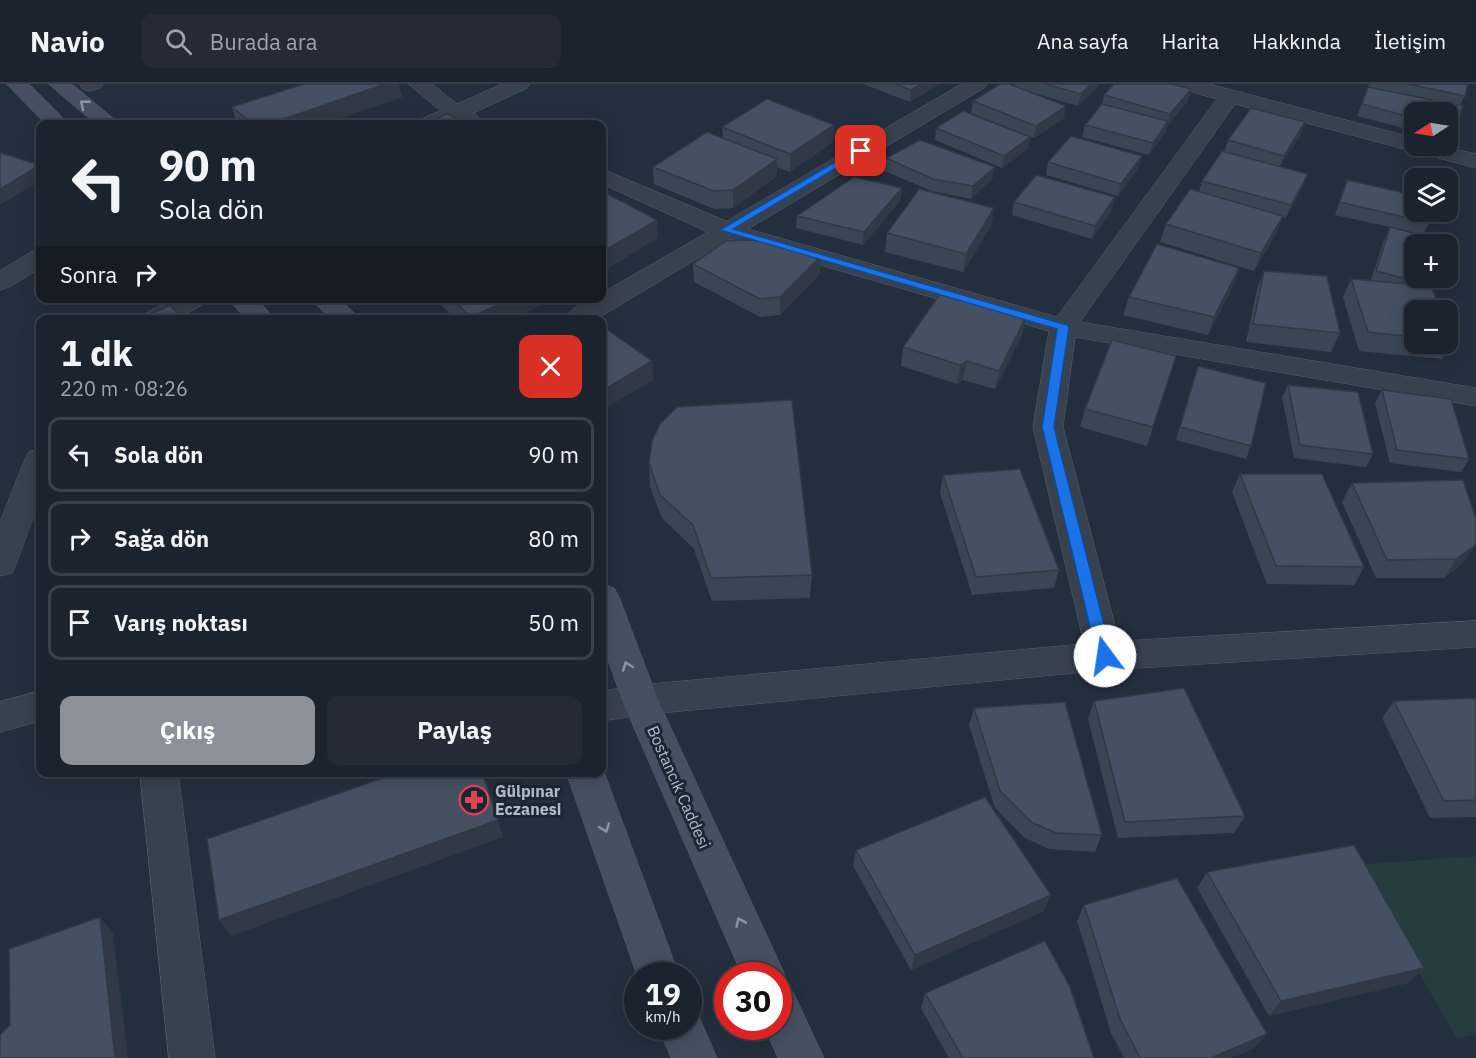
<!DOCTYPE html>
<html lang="tr">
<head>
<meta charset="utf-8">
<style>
  body { margin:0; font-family:"IBM Plex Sans",sans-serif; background:#242b36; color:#f1f3f6; height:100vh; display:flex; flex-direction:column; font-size:22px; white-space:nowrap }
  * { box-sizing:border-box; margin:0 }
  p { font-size:20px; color:#a0a4aa }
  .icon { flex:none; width:33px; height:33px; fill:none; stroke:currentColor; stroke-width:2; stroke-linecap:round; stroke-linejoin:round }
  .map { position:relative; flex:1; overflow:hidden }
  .drawer { position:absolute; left:36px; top:231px; width:570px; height:462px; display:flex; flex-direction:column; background:#1b232e; border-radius:12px; box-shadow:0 3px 15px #0003,0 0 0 2px #39404a }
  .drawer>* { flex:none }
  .hud { position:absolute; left:36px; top:36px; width:570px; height:183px; border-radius:12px; box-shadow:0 3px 15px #0003,0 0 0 2px #39404a; background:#1b232e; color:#f1f3f6; overflow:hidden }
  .needle { width:39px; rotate:258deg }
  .controls { position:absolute; left:1404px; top:18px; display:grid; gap:12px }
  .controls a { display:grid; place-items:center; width:54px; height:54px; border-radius:12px; background:#1b232e; box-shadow:0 3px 15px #0003,0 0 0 2px #39404a; font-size:30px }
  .speed { position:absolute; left:624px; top:878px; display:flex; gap:12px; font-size:30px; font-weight:700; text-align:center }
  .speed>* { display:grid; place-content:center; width:78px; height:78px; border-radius:50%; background:#1b232e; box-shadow:0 3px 15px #0003,0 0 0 2px #39404a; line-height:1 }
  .speed small { font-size:15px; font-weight:400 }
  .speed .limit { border:9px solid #d22; background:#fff; color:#111 }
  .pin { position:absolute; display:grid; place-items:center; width:51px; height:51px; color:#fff; margin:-26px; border-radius:12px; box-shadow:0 3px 9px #0006 }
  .me { position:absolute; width:66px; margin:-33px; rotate:346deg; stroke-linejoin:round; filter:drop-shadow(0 0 4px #0008) }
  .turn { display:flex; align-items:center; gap:21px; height:126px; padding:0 24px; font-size:27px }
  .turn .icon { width:78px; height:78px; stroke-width:2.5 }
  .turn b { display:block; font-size:42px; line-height:51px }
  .then { display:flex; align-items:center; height:57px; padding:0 24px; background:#0003; gap:12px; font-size:22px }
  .round { display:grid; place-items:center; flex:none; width:63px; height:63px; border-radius:12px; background:#242b36 }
  .overview { display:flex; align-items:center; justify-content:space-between; height:102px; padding:0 24px }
  h1 { font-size:36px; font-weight:800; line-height:45px }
  .cta { display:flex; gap:12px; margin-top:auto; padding:12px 24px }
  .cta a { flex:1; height:69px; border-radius:12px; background:#8c9099; color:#fff; font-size:24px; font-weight:800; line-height:69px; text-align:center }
  .cta a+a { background:#242b36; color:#f1f3f6 }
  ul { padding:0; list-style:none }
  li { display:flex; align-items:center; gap:18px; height:75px; margin:0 12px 9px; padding:0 12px; border:3px solid #39404a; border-radius:12px }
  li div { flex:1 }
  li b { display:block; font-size:22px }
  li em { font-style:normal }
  header { display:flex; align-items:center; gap:36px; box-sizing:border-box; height:84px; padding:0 30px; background:#1b232e; border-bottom:2px solid #39404a }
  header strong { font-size:28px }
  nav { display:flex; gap:33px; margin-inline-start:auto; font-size:21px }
  .search { width:420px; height:54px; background:#242b36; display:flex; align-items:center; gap:15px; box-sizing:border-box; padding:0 21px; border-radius:12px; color:#a0a4aa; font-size:22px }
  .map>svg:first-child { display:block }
  .green { fill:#263c3f }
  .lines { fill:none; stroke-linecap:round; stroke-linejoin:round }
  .minor-casing { stroke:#565f6c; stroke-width:1 }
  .tertiary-casing { stroke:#565f6c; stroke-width:1 }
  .secondary-casing { stroke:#565f6c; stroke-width:1 }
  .minor { fill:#38414e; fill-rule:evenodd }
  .tertiary { fill:#38414e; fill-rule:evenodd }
  .secondary { fill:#465061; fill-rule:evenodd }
  .wall { fill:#3b4654 }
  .shaded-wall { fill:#303945 }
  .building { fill:#455162; stroke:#303945; stroke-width:1.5 }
  .oneway { stroke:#8e96a5 }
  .route { fill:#1a73e8; stroke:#114b97; stroke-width:1.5 }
  .labels { text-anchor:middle; stroke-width:6; stroke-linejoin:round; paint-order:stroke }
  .street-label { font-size:16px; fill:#b4bcc9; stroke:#1d2633 }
  .poi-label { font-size:16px; font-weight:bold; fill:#b4bcc9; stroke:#1d2633; text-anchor:start }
</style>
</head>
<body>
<header>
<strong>Navio</strong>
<div class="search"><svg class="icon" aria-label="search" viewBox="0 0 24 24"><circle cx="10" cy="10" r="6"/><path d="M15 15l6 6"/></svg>Burada ara</div>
<nav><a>Ana sayfa</a><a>Harita</a><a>Hakkında</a><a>İletişim</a></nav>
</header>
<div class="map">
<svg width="1476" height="974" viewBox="0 0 1476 974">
  <rect width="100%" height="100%" fill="#242f3e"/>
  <path class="green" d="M1476,772V950L1457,954L1356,781Z"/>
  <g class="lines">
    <g class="minor-casing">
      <path id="minor" d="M80,0H103L100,4L90,7L83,5Z
        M409,0H432L457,20L502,0H530L527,4L473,29L482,36L479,40H463L455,37L446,40H418L421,35L440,27Z
        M962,0H987L984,4L748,145L1057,233L1217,15L1178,4L1175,0H1209L1414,54V62H1442L1476,70V84L1235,20L1080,238L1476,304V322L1075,253L1063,343L1123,572L1117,582L1105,586L1093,582L1087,572L1033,343L1049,247L730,155L595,236H562C569,225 589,214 602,214V209L708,148L602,100V85L726,137Z
        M40,165V184L9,203L0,206V187L31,168Z
        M174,214H208L204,220L175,236H141L145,230Z
        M40,365V415L16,480L12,489L0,492V438L25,375L29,368Z
        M40,607V637L0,648V618Z
        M140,688H178L215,974H169Z"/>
    </g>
    <g class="tertiary-casing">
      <path id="tertiary" d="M1476,537V563L1105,586L640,631L602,637V607L640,601L1105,558Z"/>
    </g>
    <g class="secondary-casing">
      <path id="secondary" d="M7,0H29L69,40H46Z
        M49,0H72L120,40H96Z
        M228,214H256L276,236H247Z
        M310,214H339L361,236H332Z
        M602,500L614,504L619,513L658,616L785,891L781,902L793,908L824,974H778L764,942H778V891H742L622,616L602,559Z
        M602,683L604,688L679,891H638V893L637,891L566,688H602Z
        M688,923L696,926L717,974H671L658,942H688Z"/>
    </g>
    <use href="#minor" class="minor"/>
    <use href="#tertiary" class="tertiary"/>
    <use href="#secondary" class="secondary"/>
  </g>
  <path class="wall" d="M863,0H939L910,18Z
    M1014,0H1100L1078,22L1034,9L1064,34L1034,54L1030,53L1028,65L1002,84L935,56L936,44L1006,43L971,29L973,17L1014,2Z
    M1369,0H1468L1465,12L1460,21L1455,44L1449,56H1448V28H1414V47L1357,32Z
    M1104,11L1188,17L1167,42L1165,49L1149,71L1082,53L1085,41L1102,20Z
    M402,13L323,40H237L232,23Z
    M834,41L833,58L790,88L777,83V92L733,124L714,125L654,100L653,83L723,54L722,43Z
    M1301,50L1280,82L1303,102L1286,134L1283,133L1276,150L1254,187L1160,158L1166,140L1199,108L1202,97L1224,68L1228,56Z
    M886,74L995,83L992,95L971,115L932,107L884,87Z
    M1048,78L1138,85L1118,112L1046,91Z
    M1347,96L1429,139L1423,151L1433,202L1414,226V260H1448V244L1452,256L1442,275L1359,267L1343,213L1351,195L1371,196L1384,156L1390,143L1335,131Z
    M1115,113L1112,126L1092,155L1012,131L1014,118Z
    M901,116L863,161L796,144L797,132Z
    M994,124L991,142L963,188L885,168L887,149Z
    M693,180L820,190L780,231L760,233L694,198Z
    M1239,184L1233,202L1208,251L1123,231L1129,213Z
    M1264,187L1340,249L1331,268L1246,258L1257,205Z
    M438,214H556L510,236H457L439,219Z
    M1022,251L995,305L963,296L957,300L901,282L903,263Z
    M1176,272L1147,362L1080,343L1085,325Z
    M1198,282L1251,362L1246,375L1176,356Z
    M1288,301L1373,370L1366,383L1294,374L1282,313Z
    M1382,306L1469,375L1461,388L1390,379L1375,319Z
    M649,379L812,491L810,514L712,517L694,465L662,434L650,403Z
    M1240,390L1364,483L1354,501L1267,500L1232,408Z
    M943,391L1059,486L1054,504L972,511L940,409Z
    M1352,399L1463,479L1444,494H1376L1342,418Z
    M1476,614V733L1430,734L1382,634L1394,617Z
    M1094,617L1245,732L1234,749L1118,754L1088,635Z
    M974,624L1102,751L1095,768L1049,765L1025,754L995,724L969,641Z
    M856,766L1051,811L1044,827L911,886L853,782Z
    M1207,788L1424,884L1408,899L1269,932L1197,804Z
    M1084,821L1255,964L1231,974H1124L1111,949L1077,837Z
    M925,909L1094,974H949L921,924Z"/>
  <path class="shaded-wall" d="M385,0H399L402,13L323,40H269Z
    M921,0H939L910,18L911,6Z
    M1091,0H1100L1078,22L1081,10Z
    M1191,5L1188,17L1167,42L1165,49L1149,71L1153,59L1168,38L1170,30Z
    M1066,22L1064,34L1034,54L1036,42Z
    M1305,38L1301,50L1279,84L1284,72Z
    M834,41L833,58L790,88V70Z
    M1030,53L1028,65L1002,84L1004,72Z
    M1142,72L1138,85L1118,112L1121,100Z
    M777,75V92L733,124V106Z
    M40,81V97L0,121V105Z
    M995,83L992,95L971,115L973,102Z
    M1308,90L1303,102L1286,134L1291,121Z
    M902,104L901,116L863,161L864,148Z
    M1115,113L1112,126L1092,155L1095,142Z
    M994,124L991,142L963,188L966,170Z
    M1283,132L1276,150L1254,187L1261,169Z
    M657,136L658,154L602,188V168Z
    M821,172L820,190L780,231V213Z
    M1239,184L1233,202L1208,251L1214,233Z
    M513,214H556L510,236H472L471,233Z
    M1026,233L1022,251L995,305L999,287Z
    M652,277L654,296L602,326V307Z
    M967,277L963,296L957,300L960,281Z
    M1476,461L1463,479L1444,494L1456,475Z
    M498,736L503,753L231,852L219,836Z
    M1051,811L1044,827L911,886L915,871Z
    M100,833L113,849L128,974H115Z
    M1424,884L1408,899L1269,932L1281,917Z
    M1267,950L1255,964L1231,974H1211Z"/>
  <path class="building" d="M304,0H385L269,40H253L232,23Z
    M895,0H921L911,6Z
    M1000,0H1009L1066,22L1036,42L973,17Z
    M1045,0H1091L1081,10Z
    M1114,0H1172L1191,5L1170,30L1104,11Z
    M1408,0H1468L1465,12Z
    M1368,3L1463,22L1455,44L1448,42V28H1414V34L1362,20Z
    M767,15L834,41L790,70L722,43Z
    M1102,20L1168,37L1153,59L1085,41Z
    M1251,24L1305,38L1284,72L1228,56Z
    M963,27L1030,53L1004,72L936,44Z
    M447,30L469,40H424Z
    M707,48L777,75L733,106L714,107L653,83Z
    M1071,52L1142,72L1121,100L1048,78Z
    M920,56L995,83L973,102L933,95L886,74Z
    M1222,67L1308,90L1291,121L1202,97Z
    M0,69H1L40,81L0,105Z
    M1036,91L1115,113L1095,142L1014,118Z
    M854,93L902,104L864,148L797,132Z
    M1347,96L1414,111V128H1432L1429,139L1340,118Z
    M919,105L994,124L966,170L887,149Z
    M1190,105L1283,132L1261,169L1166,140Z
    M602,107L657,136L602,168Z
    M1390,143L1446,157L1445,160H1414V194H1436L1433,202L1376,187Z
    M751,156L786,160L821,172L780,213L760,215L693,180L726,157Z
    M1157,160L1239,184L1214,233L1129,213Z
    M1264,187L1327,192L1340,249L1253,240Z
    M1351,195L1431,202L1441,226H1414V253L1368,248Z
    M942,207L1026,233L999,287L967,277L960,281L903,263Z
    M451,214H513L471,233Z
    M170,221L184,236H140V235Z
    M586,231L592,236H578Z
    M602,242L652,277L602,307Z
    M1448,244L1452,256H1448Z
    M1112,256L1176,272L1153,343L1085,325Z
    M1198,282L1266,299L1251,362L1180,343Z
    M1288,301L1358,308L1373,370L1300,361Z
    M1382,306L1451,315L1469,375L1397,366Z
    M792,316L812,491L711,494L693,441L660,411L649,379L652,357L660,340L677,323Z
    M1020,385L1059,486L976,493L943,391Z
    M1240,390H1322L1364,483L1276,482Z
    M1463,396L1476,435V461L1456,475L1387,476L1352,399Z
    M1184,604L1245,732L1125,738L1094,617Z
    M1476,614V716L1444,717L1394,617Z
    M1065,618L1102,751L1056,749L1031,738L1000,707L974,624Z
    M400,688H482L498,736L219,836L207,755Z
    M985,713L1051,811L915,871L856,766Z
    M1354,761L1424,884L1281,917L1207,788Z
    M1177,794L1267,950L1211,974H1140L1120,935L1084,821Z
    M100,833L115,974H0V951L10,941L9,865Z
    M1045,857L1070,903L1094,974H963L925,909Z"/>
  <defs><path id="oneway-chevron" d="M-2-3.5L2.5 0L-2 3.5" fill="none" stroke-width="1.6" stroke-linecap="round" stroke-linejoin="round" transform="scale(1.5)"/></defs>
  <g class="oneway">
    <use href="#oneway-chevron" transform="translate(84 20) rotate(-141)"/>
    <use href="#oneway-chevron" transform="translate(627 582) rotate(-110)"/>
    <use href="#oneway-chevron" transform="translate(605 744) rotate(70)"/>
    <use href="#oneway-chevron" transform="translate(740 838) rotate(-114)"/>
  </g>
  <path class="route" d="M857,65L865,67L733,145L1067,241L1069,243L1054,343L1112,572L1110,576H1100L1097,572L1042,343L1057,245L720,146Z"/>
  <defs>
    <g id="pharmacy-ring" transform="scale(1.5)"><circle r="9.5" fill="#1d2633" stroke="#e0444e" stroke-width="1.5"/><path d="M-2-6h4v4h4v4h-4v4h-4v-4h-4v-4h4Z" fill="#e0444e"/></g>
  </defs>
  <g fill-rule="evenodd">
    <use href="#pharmacy-ring" x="474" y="716"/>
  </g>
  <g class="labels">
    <g class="street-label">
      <text transform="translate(679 703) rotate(66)" y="6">Bostancık Caddesi</text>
    </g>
    <g class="poi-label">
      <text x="495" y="713">Gülpınar<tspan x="495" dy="18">Eczanesi</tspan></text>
    </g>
  </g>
</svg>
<div class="controls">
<a><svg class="needle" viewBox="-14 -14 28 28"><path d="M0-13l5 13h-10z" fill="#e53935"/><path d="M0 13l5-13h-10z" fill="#a0a4aa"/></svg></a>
<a><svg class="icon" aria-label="layers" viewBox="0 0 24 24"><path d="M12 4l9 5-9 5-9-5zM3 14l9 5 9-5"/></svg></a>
<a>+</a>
<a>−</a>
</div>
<div class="speed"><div>19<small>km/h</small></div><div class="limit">30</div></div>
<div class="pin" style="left:861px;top:67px;background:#d93025"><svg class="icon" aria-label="arrive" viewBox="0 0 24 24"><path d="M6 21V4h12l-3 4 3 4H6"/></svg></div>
<svg class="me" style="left:1105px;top:572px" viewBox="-20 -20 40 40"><circle r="19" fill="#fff"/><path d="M0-13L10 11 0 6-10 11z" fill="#1a73e8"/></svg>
<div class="hud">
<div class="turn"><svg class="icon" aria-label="left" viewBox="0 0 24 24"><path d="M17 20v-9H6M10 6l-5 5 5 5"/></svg><div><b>90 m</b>Sola dön</div></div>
<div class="then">Sonra<svg class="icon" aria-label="right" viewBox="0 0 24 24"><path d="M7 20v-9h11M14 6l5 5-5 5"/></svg></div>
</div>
<section class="drawer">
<div class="overview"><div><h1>1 dk</h1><p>220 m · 08:26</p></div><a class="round" style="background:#d93025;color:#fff"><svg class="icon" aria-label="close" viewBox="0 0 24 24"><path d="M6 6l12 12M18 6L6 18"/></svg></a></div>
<ul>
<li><svg class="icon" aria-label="left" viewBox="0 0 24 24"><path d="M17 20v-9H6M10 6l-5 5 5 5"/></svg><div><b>Sola dön</b></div><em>90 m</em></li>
<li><svg class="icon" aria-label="right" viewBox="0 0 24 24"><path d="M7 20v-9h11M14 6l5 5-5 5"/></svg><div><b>Sağa dön</b></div><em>80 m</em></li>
<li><svg class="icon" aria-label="arrive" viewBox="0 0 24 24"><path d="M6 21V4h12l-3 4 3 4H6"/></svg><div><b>Varış noktası</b></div><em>50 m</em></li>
</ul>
<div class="cta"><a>Çıkış</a><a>Paylaş</a></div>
</section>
</div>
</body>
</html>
